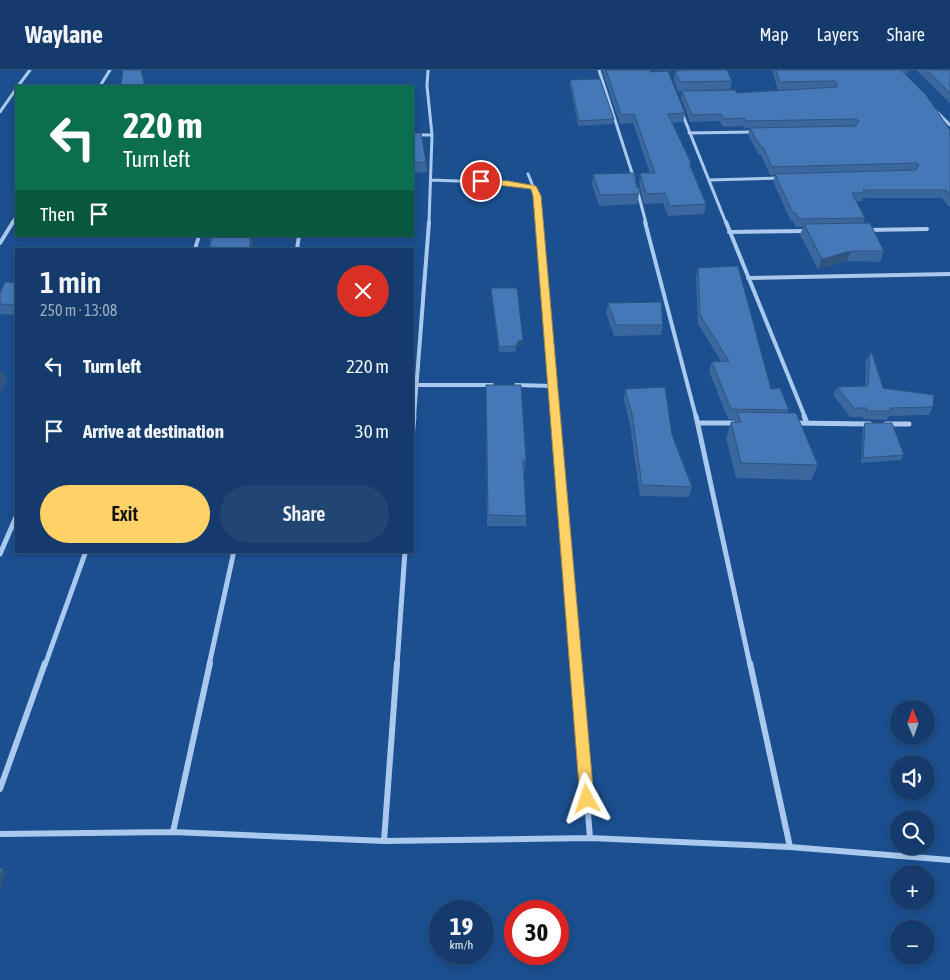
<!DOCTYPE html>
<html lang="en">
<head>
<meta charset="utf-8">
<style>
  body { margin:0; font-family:"Asap Condensed",sans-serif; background:#214673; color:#f1f3f6; height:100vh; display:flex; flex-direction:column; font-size:19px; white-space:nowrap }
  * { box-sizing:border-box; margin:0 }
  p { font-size:16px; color:#9dadc1 }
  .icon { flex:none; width:28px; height:28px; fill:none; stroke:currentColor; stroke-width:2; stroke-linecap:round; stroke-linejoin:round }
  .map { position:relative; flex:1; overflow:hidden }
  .side { position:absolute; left:15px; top:178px; width:399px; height:305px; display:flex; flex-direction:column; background:#143b6b; border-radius:0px; box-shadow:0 2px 8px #0003,0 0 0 1px #33557e }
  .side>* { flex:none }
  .guide { position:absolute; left:15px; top:15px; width:399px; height:152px; border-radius:0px; box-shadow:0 2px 8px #0003,0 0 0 1px #33557e; background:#0b6e4f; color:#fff; overflow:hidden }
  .needle { width:32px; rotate:358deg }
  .buttons { position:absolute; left:890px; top:630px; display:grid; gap:10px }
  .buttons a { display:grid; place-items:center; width:45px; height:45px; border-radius:50%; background:#143b6b; box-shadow:0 2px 8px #0003,0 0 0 1px #33557e; font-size:25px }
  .speed { position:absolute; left:429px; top:830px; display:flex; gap:10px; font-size:25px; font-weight:700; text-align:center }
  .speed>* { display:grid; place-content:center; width:65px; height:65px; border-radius:50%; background:#143b6b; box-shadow:0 2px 8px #0003,0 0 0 1px #33557e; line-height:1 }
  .speed small { font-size:12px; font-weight:400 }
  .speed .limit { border:8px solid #d22; background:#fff; color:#111 }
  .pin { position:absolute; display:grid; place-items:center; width:42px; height:42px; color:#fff; margin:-21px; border:2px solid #fff; border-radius:50%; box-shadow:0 1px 5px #0007 }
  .me { position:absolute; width:55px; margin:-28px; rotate:355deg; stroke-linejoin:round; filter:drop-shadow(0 0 4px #0008) }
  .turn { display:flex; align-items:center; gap:18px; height:105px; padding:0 25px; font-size:22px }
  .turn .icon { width:65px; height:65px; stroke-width:2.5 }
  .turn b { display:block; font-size:35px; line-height:42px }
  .then { display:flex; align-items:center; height:48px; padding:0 25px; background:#0003; gap:10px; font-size:19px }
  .round { display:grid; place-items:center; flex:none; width:52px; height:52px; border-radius:26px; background:#214673 }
  .head { display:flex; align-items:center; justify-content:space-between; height:85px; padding:0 25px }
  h1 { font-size:30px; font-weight:600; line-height:38px }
  .cta { display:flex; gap:10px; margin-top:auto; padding:10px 25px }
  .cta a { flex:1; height:58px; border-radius:30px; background:#ffd166; color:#111; font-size:20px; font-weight:600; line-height:58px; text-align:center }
  .cta a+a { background:#214673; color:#f1f3f6 }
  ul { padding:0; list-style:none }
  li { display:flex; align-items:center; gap:15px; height:65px; padding:0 25px }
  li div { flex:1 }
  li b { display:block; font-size:19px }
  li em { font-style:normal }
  header { display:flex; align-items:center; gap:30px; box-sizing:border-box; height:70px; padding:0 25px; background:#143b6b; border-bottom:1px solid #33557e }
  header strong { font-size:24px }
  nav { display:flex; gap:28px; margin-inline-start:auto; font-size:18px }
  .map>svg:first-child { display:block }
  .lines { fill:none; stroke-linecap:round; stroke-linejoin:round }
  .minor-far3 { stroke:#a9c9ee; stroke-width:3 }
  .minor-far2 { stroke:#a9c9ee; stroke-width:4 }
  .minor-far1 { stroke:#a9c9ee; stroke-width:5 }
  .minor { stroke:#a9c9ee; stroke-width:6 }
  .wall { fill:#3a679d }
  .shaded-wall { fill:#305480 }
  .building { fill:#4478b7; stroke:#305480 }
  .route { fill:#ffd166; stroke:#a68842 }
</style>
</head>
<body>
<header>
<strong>Waylane</strong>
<nav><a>Map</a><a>Layers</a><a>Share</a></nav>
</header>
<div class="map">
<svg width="950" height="910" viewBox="0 0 950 910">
  <rect width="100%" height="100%" fill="#1b4f8f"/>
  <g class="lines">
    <path class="minor-far3" d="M428,0L427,16L432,65L429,153
      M599,0L634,109
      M18,16L30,0
      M100,16L110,0
      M936,41L950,55
      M0,42L16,19
      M682,43L726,153
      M689,63L753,62
      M412,65H432
      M528,104L537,126L539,153
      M431,110L508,113L534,118
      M709,110L781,108
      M637,119L646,153
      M12,153L16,147"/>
    <path class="minor-far2" d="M539,152L555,347
      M645,152L696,347
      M726,152L805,347
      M867,160L927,159
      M729,162L806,161
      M0,173L13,152
      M195,179L199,166
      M297,179L299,166
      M748,208L950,204
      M415,315H492
      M516,315L553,316
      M414,347L429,152"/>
    <path class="minor-far1" d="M555,346L576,595
      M696,346L750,595
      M804,346L807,353
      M698,353H737
      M793,353L870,354
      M886,354H909
      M412,368L414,346
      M0,484L16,447
      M45,595L86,481
      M209,595L234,481
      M397,595L405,481"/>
    <path class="minor" d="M576,593L590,768
      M750,593L790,777
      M0,719L45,593
      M173,762L210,593
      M0,764L173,762L384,771L590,768L790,777L950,790
      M384,771L397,593"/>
  </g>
  <path class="wall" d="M602,0H650L651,2L685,43L683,52L672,53L691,93V97L706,134L704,144L668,146L663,133L644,134L639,113L640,103H650L633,53L620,54Z
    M772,0H913L906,5L950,60V138L942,128H863L862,131H856L865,148L863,154L884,181L880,192L847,191L818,199L800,165L803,157H796L793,151H791L773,112L775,105H770L761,85H759L748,65L750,58L744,59L743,56L723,57L719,51L690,52L681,28L682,21L678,22L674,10L675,1L732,11L730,20L737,23L798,19L778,20Z
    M916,0H950V33Z
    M570,10L614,49L613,54L578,56L570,15Z
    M412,63L426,92L427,102L412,103Z
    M593,104L639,124L637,134L599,136L592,114Z
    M253,166L252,179H209L210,175L209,168Z
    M698,198L771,319L789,340L788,342L818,395L811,410L736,408L726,368L731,352H734L735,349H728L709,301L712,292L721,291L698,254L696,207Z
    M16,213V245L0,244V223Z
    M491,218L523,270L522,275L518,276L515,282H499L491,223Z
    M608,233L663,255L661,265L614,266L606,243Z
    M870,283L883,318L933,337L929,345L889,346L887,350L863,349V347H850L833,325L837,317H865L866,291Z
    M625,319L672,365L692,417L689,427L640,426L630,355L624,330Z
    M486,326L526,390L525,401H524L526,446V456H487Z
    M865,353L904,385L901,390L861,393L863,358Z
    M149,481H208V482L150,483Z"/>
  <path class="shaded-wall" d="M908,0H913L906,6Z
    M250,166H253L252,179H250Z
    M851,181L847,191L818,199L822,189Z
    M523,270L522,275L518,276L515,282L516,276L518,271Z
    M2,300L8,311L0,323V303Z
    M3,799L7,802L0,820V805Z"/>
  <path class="building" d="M123,0H141L145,16H121Z
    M606,0H650L651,2L668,1L685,43L668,44L691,93H689L706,134L670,136L665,123L646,124L640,103H655L634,44L621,45Z
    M691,0H727L732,11L680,12L675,1Z
    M776,0H901L926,25L950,60V125L946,120H863L865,123H852L865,148L799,149L796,143H793L775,104L916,100L919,95L916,93L772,97L763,77H761L750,58L856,56L859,51L856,49L746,51L744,48L724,49L721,44L692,45L682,21L735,20L737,23L837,17V13L834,11L780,12Z
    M927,0H950V23Z
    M600,9L614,49L579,51L570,10Z
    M412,63H421L426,92L412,93Z
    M633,103L639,124L600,125L593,104Z
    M870,153L884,181H851L822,189L804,154Z
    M209,166H250V179H209L212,168H209Z
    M738,196L771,319L780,318L789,340L731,339L712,292L729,291L700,245L698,198Z
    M5,212L16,213V235L0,234V223Z
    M491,218H517L523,270L518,271L516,276L499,277Z
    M661,232L663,255H616L608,233Z
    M870,283H872L883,318L934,325L933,337L890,338L891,341H867V338H854L837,317L868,316Z
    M486,315H521L526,390H523L526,446L488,445Z
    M665,317L672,365L692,417L642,415L632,344L625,319Z
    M737,342L796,343L818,395L741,393L731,352H741Z
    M865,353H892L904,385L863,388Z
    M0,798L3,799L0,805Z"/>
  <path class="route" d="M478,109L508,111L536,116L541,126L594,729L592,734L587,736L582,734L580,729L533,126L531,119L481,113H478Z"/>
</svg>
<div class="buttons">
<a><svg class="needle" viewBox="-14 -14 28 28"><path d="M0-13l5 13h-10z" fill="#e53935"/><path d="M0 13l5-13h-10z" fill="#9dadc1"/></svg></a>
<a><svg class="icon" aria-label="sound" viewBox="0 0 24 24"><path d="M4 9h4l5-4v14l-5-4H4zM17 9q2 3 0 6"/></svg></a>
<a><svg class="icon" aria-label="search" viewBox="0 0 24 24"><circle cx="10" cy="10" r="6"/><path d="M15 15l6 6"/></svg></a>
<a>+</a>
<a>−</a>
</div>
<div class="speed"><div>19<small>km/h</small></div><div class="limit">30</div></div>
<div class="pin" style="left:481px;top:111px;background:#d93025"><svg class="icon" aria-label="arrive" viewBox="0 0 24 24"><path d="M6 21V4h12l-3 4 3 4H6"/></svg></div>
<svg class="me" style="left:587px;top:729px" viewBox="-20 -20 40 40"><path d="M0-17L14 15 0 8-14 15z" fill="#ffd166" stroke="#fff" stroke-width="4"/></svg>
<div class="guide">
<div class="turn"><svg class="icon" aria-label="left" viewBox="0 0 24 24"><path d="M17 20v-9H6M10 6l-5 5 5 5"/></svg><div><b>220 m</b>Turn left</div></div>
<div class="then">Then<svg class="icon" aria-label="arrive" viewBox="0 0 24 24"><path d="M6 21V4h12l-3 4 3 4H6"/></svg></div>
</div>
<section class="side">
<div class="head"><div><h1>1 min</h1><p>250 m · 13:08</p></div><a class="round" style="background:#d93025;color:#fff"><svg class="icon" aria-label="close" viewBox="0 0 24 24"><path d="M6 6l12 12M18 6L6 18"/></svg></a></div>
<ul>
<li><svg class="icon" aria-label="left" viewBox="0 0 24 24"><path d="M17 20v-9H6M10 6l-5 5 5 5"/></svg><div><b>Turn left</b></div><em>220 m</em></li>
<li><svg class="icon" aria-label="arrive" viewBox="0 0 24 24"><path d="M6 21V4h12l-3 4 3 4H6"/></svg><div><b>Arrive at destination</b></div><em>30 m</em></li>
</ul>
<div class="cta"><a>Exit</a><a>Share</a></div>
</section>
</div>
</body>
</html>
